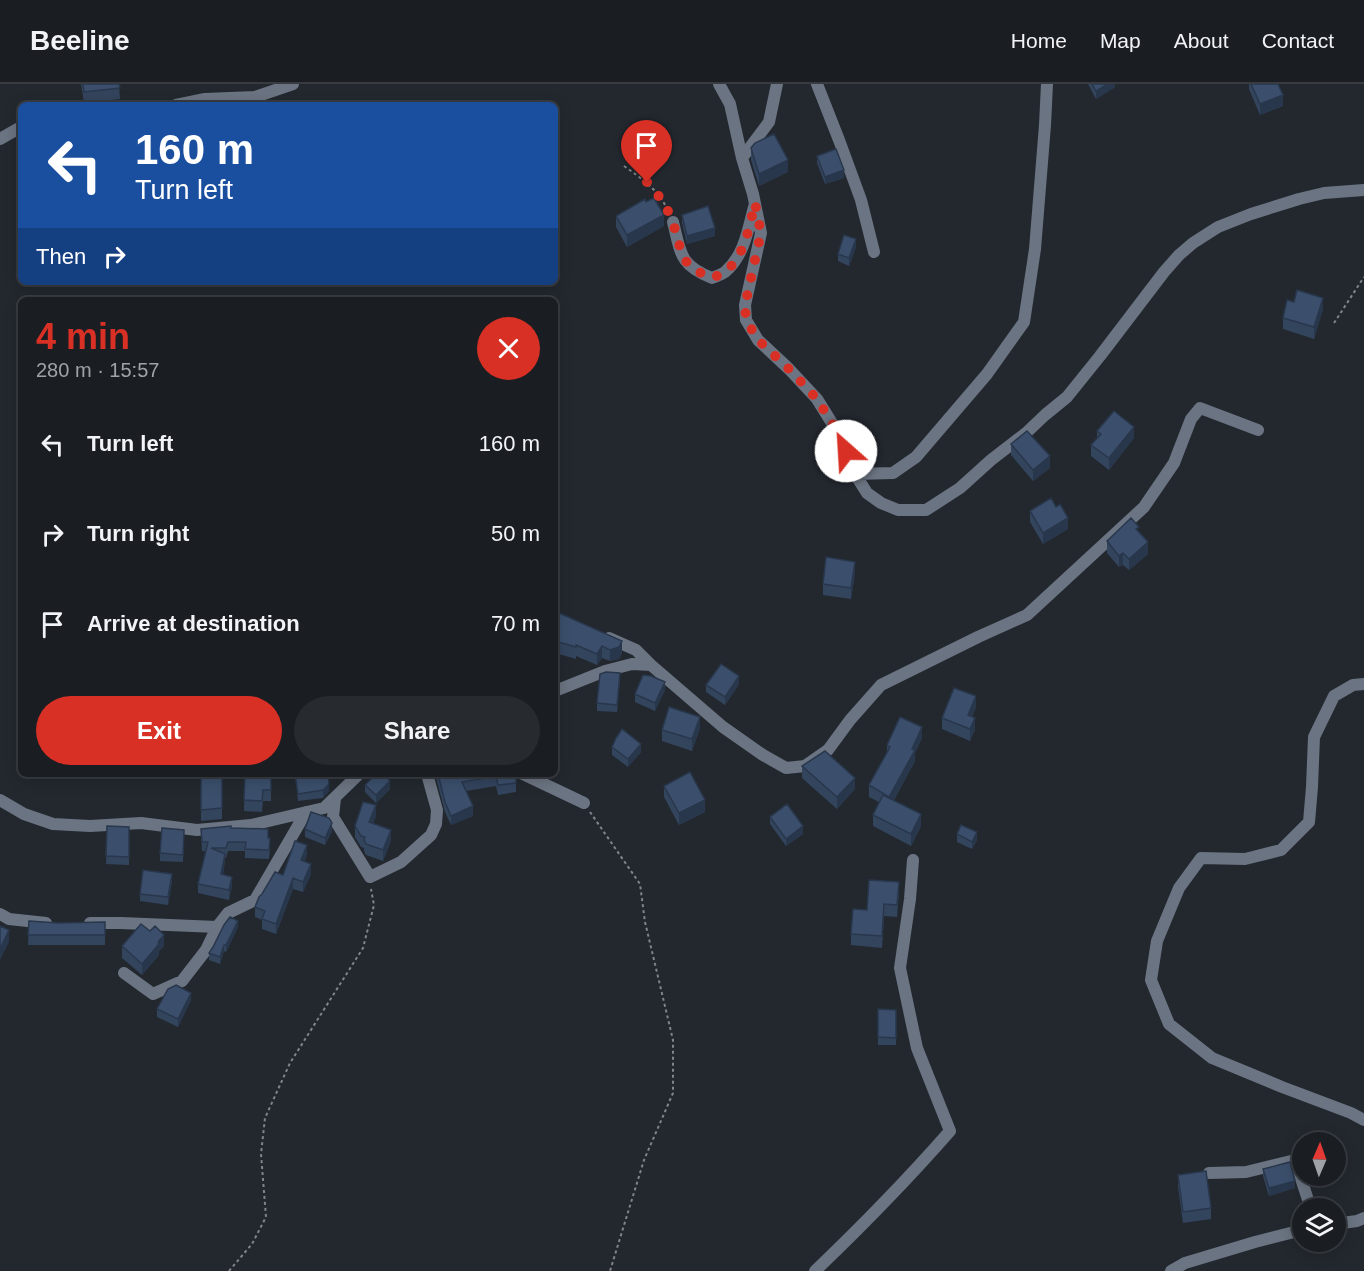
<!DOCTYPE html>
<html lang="en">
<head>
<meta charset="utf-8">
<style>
  body { margin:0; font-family:Arial,sans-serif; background:#272b30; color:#f1f3f6; height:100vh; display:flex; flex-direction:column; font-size:22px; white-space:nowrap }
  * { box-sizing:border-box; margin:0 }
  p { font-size:20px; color:#9fa2a6 }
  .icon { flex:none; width:33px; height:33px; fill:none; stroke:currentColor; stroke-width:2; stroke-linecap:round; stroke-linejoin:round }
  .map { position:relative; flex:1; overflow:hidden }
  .details { position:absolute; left:18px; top:213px; width:540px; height:480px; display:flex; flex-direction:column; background:#1a1e23; border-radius:9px; box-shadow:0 3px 15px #0003,0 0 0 2px #383c41 }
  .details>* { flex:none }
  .top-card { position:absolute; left:18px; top:18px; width:540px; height:183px; border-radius:9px; box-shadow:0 3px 15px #0003,0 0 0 2px #383c41; background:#1a4fa0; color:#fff; overflow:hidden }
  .needle { width:39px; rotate:2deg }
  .tools { position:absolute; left:1292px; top:1048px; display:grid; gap:12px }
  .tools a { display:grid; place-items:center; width:54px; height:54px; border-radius:50%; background:#1a1e23; box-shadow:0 3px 15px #0003,0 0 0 2px #383c41; font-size:30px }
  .pin { position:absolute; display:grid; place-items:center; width:51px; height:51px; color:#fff; margin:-62px -26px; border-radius:50% 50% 50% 0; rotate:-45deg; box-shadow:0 0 6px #0007 }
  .pin .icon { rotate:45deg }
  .me { position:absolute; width:66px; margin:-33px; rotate:334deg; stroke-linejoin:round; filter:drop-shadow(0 0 4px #0008) }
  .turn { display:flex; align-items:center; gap:21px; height:126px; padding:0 18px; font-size:27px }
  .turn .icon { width:78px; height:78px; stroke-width:2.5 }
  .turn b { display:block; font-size:42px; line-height:51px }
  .then { display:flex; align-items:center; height:57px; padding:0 18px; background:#0003; gap:12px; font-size:22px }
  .round { display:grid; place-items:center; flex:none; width:63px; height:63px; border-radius:32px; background:#272b30 }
  .head { display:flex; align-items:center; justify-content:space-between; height:102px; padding:0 18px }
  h1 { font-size:36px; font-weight:800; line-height:45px; color:#d93025 }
  .cta { display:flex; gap:12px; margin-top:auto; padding:12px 18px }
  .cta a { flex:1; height:69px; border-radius:36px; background:#d93025; color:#fff; font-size:24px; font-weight:800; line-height:69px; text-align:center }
  .cta a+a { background:#272b30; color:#f1f3f6 }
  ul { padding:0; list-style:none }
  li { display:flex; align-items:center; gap:18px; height:90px; padding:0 18px }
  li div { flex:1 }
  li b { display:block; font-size:22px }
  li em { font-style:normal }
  header { display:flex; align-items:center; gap:36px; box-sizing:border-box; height:84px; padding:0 30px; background:#1a1e23; border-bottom:2px solid #383c41 }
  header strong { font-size:28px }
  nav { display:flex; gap:33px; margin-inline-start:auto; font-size:21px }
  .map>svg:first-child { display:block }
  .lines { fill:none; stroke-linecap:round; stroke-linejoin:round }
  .path { stroke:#81858b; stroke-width:2; stroke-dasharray:3 3; stroke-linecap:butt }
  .minor { stroke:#6b7482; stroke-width:12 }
  .wall { fill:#33445d }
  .shaded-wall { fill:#29374c }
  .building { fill:#3b4f6c; stroke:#29374c; stroke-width:1.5 }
  .route { stroke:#d93025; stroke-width:10; stroke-dasharray:0 18 }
</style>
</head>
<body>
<header>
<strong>Beeline</strong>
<nav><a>Home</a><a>Map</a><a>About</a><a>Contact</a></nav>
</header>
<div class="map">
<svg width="1364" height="1187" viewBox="0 0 1364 1187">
  <rect width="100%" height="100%" fill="#23282f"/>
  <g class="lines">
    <path class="path" d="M624,82C642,95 659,106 668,127
      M1334,239L1364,193
      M590,728L640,800L645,838L673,956V1009L644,1076L610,1187
      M229,1187L252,1160L266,1133L261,1070L265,1034L290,979L363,864L374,821L371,805"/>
    <path class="minor" d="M719,0L730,20L742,74
      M777,0L769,38L742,74L753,110L761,149L745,221L746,236L758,256L789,285L817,315L835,344L847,367L855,390L867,409L881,419L898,426H926L960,404L991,376L1026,349L1045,331L1067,313L1100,272L1164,188L1179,171L1193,159L1218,143L1251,130L1299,115L1324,109L1364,106
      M817,0L839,56L861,116L874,168
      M176,21L205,15L255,13L293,0
      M0,55L21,43
      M673,138C681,169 679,181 712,194C716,192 721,191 725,188C744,172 748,146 754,123
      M855,390L893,389L916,373L987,290L1024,238L1035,165L1045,41L1047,0
      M609,554L636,566L651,581L723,643L763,671L786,684L805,682L828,666L850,636L881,601L978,553L1027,531L1144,423L1174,379L1191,335L1200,324L1258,346
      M1364,600L1353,601L1334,612L1314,653L1312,703L1309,738L1281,766L1245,775L1201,774L1179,804L1157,857L1151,896L1169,940L1212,974L1282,1003L1351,1029L1364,1036
      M555,607L605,587L632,580L651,581
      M523,690L584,719
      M335,714L333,733L370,793L401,778L431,751L436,740L437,726L427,690
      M0,716L24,730L53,740L90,742L141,739L197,746L251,741L324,724L359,690
      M0,830L9,835L46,839
      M90,839H121L217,843
      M124,889L153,910L182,897L206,866L217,843L228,829L255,816L306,728
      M1209,1089L1246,1088L1295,1076L1311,1125
      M1335,1140L1357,1137L1364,1134
      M815,1187C862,1142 907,1096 950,1047L917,964L900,884L910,815L913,776
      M1171,1187L1185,1179L1255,1158L1302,1146"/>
  </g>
  <path class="wall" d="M81,0H119L120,15L84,19Z
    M1088,0H1115V3L1096,15Z
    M1249,0H1278L1283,22L1260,31L1249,5Z
    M751,64L788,88L759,102L751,76Z
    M817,72L844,94L825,100L817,79Z
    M682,131L715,152L687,160L682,139Z
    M616,132L664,142L627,163L616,143Z
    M856,163L849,182L838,177V170Z
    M1323,225L1314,255L1283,245V234Z
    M1097,347L1134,354L1109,386L1091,372V361L1097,354Z
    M1011,360L1050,384L1033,397L1011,371Z
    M1056,423L1068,445L1043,460L1030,438V427Z
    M1139,449L1148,470L1129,486L1123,481L1119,483L1107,469V457Z
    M855,489L851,515L823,511V500Z
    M555,532L622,569L619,575L610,577L602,574L597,581L576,572V575L555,569Z
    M620,597L617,628L597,627V619Z
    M739,600L725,621L706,608V601Z
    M665,606L655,627L635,618V610Z
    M976,623L972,633L975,646L970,657L942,645V634Z
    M700,644L692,667L662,657V646Z
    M922,654L915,669V677L894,716L921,742L911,762L873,742V731L879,718L869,713V701L887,670V661Z
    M612,663L641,668L628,683L612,671Z
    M802,682L855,705L837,725L802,694Z
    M201,690H222V735L201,737Z
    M245,690H271V717H263L262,728L244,727Z
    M295,690L329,707L323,714L298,717Z
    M435,690H516V708L498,711L496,702L466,707L473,732L451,741L445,728Z
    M365,701L390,705L376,719L365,708Z
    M664,702L705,728L679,741L664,713Z
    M376,732L373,739L391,757L383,777L366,771L364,767V764L361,763L355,753V742Z
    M770,733L803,750L786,762L770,740Z
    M107,742L129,743V781L106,780Z
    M231,744L268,754L270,763L269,775L245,774V767H228L226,774H225L223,791L232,802L229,816L198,809V800L206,767H202L201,745Z
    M305,745L332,747L325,761L305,753Z
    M957,750L977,756L972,765L957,758Z
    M184,753L183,778L160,777V769Z
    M307,771L304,777L311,790L303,808L293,805L276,850L262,845V836L255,833V823L283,791Z
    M172,798L168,821L140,817V810Z
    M899,809L897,833L884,832L882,864L851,861V850L867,826Z
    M29,837L58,839L105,838V861H28Z
    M238,843L226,868L224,867L220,880L209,876V869Z
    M122,862H164L159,867V871L142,891L122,874Z
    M191,916L178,943L157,933V925Z
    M878,925L896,926V961H878Z
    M1263,1085L1295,1104L1269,1112L1263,1092Z
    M1178,1091L1211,1124V1135L1183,1139L1178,1103Z"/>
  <path class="shaded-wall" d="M1108,0H1115V3L1096,15V7Z
    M1283,11V22L1260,31V20Z
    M788,76V88L759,102V90Z
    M844,86V94L825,100V93Z
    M664,131V142L627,163V151Z
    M715,144V152L687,160V152Z
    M856,155V163L849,182V174Z
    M1323,214V225L1314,255V243Z
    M1134,343V354L1109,386V374Z
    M1050,372V384L1033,397V386Z
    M1068,434V445L1043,460V449Z
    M1148,458V470L1129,486V475Z
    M1123,469V481L1119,483V472Z
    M855,478V489L851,515V504Z
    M622,557V569L619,575L610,577V566Z
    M602,562V574L597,581V570Z
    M739,592V600L725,621V613Z
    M665,598V606L655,627V619Z
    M976,612V623L968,643V631Z
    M700,633V644L692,667V655Z
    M975,634V646L970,657V645Z
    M922,643V654L915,669V677L889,724V713Z
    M641,660V668L628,683V675Z
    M855,694V705L837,725V713Z
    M390,697V705L376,719V711Z
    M329,700V707L323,714V706Z
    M705,716V728L679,741V729Z
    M376,721V732L369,750V738Z
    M473,722V732L451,741V732Z
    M921,730V742L911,762V750Z
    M332,739V747L325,761V754Z
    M803,742V750L786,762V755Z
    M391,746V757L383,777V766Z
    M977,748V756L972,765V758Z
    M307,761V771L301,787V776Z
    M225,770V779L221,800V790Z
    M311,780V790L303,808V798Z
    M172,790V798L168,821V813Z
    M232,793V802L229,816V806Z
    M293,794V805L276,850V840Z
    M884,820V832L882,864V852Z
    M238,837V843L226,868V861Z
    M9,846V858L0,876V865Z
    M164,851V862L159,867V871L142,891V880Z
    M224,861V867L220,880V873Z
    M191,909V916L178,943V935Z
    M1295,1097V1104L1269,1112V1104Z"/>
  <path class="building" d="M83,0H119L120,4L84,8Z
    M1092,0H1108L1096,7Z
    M1251,0H1278L1283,11L1260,20Z
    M774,50L788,76L759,90L751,64L755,59Z
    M836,65L844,86L825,93L817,72Z
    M654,114L664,131L627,151L616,132L645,115L646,118Z
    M708,122L715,144L687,152L682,131Z
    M844,151L856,155L849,174L838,170Z
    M1297,206L1323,214L1314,243L1283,234L1287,216L1294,218Z
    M1114,327L1134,343L1109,374L1091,361L1101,350L1097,347Z
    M1027,347L1050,372L1033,386L1011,360Z
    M1051,414L1056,423L1060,420L1068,434L1043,449L1030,427Z
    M1131,434L1139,443L1136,445L1148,458L1129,475L1123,469L1119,472L1107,457Z
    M826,473L855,478L851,504L823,500Z
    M559,529L622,557L619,563L610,566L602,562L597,570L576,561V563L555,557V532L557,533Z
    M721,580L739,592L725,613L706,601Z
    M606,588L620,589L617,621L597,619L600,590Z
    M643,591L651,592L665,598L655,619L635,610Z
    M954,604L976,612L968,631L975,634L970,645L942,634Z
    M669,623L700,633L692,655L662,646Z
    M900,633L922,643L912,665L915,666L889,713L869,701L890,663L887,661Z
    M622,645L641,660L628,675L612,663L616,654Z
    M825,667L855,694L837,713L802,682Z
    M690,688L705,716L679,729L664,702Z
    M201,690H222V724L201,726Z
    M245,690H271V706H263L262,717L244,716Z
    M295,690H328L329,700L323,706L298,710Z
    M376,690H383L390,697L376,711L365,701Z
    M438,690H516V699L498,701L496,692L462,698L473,722L451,732L445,718Z
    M883,711L921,730L911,750L873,731Z
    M363,718L376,721L369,738L391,746L383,766L366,760L364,756L365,753L361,752L355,742Z
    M787,720L803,742L786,755L770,733Z
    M311,728L329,734L332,739L325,754L305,745Z
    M961,741L977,748L972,758L957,750Z
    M107,742L129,743V773L106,772Z
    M231,742V744L268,745V754H270L269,766L245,765L246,758H228L226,764H211L225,770L221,790L232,793L229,806L198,800L208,758H202L201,745Z
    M162,744L184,746L183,771L160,769Z
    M295,757L307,761L301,776L311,780L303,798L293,794L276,840L262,835L265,827L255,823L259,813L262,810L275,788L283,791Z
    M143,786L172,790L168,813L140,810Z
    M869,796L899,798L897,821L884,820L882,852L851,850L853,825L867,826Z
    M230,833L238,837L226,861H224L220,873L209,869L213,863L224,841Z
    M29,837L58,839L105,838V851H28Z
    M141,840L150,847L155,842L164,851L158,858L159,860L142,880L122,862Z
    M0,842L9,846L0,865Z
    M176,901L191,909L178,935L157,925L168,905Z
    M878,925L896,926V954L878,953Z
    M1290,1078L1295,1097L1269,1104L1263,1085Z
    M1206,1087L1211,1124L1183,1128L1178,1091Z"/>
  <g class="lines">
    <path class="route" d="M647,98C659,112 666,120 672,137C684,168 676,180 712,194C716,192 721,191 725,188C745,172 749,143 755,119L761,149L745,221L746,236L758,256L789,285L817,315L835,344L846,367"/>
  </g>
</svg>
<div class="tools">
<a><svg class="needle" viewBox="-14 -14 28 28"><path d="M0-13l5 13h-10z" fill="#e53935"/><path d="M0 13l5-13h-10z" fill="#9fa2a6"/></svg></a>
<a><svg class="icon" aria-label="layers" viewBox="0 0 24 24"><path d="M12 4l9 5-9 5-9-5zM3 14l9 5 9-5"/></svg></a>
</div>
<div class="pin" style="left:647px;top:98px;background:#d93025"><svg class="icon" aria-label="arrive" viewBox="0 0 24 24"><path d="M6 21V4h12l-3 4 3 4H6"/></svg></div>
<svg class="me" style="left:846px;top:367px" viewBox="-20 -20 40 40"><circle r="19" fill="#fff"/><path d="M0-13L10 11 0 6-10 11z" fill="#d93025"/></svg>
<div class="top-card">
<div class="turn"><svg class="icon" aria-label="left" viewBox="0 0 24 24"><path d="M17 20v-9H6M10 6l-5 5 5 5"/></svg><div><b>160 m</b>Turn left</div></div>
<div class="then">Then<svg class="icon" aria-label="right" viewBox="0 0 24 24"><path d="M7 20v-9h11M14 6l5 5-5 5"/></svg></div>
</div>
<section class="details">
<div class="head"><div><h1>4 min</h1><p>280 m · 15:57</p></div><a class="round" style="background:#d93025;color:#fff"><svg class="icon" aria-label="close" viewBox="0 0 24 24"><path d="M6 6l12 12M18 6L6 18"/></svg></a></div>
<ul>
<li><svg class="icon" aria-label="left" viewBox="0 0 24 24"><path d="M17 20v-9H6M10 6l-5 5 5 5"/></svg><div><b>Turn left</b></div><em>160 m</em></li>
<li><svg class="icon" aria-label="right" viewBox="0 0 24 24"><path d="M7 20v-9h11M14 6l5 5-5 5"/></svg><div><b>Turn right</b></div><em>50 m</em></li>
<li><svg class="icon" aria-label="arrive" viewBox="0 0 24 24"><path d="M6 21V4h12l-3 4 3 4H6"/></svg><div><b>Arrive at destination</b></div><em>70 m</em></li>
</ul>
<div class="cta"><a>Exit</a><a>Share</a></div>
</section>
</div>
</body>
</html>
